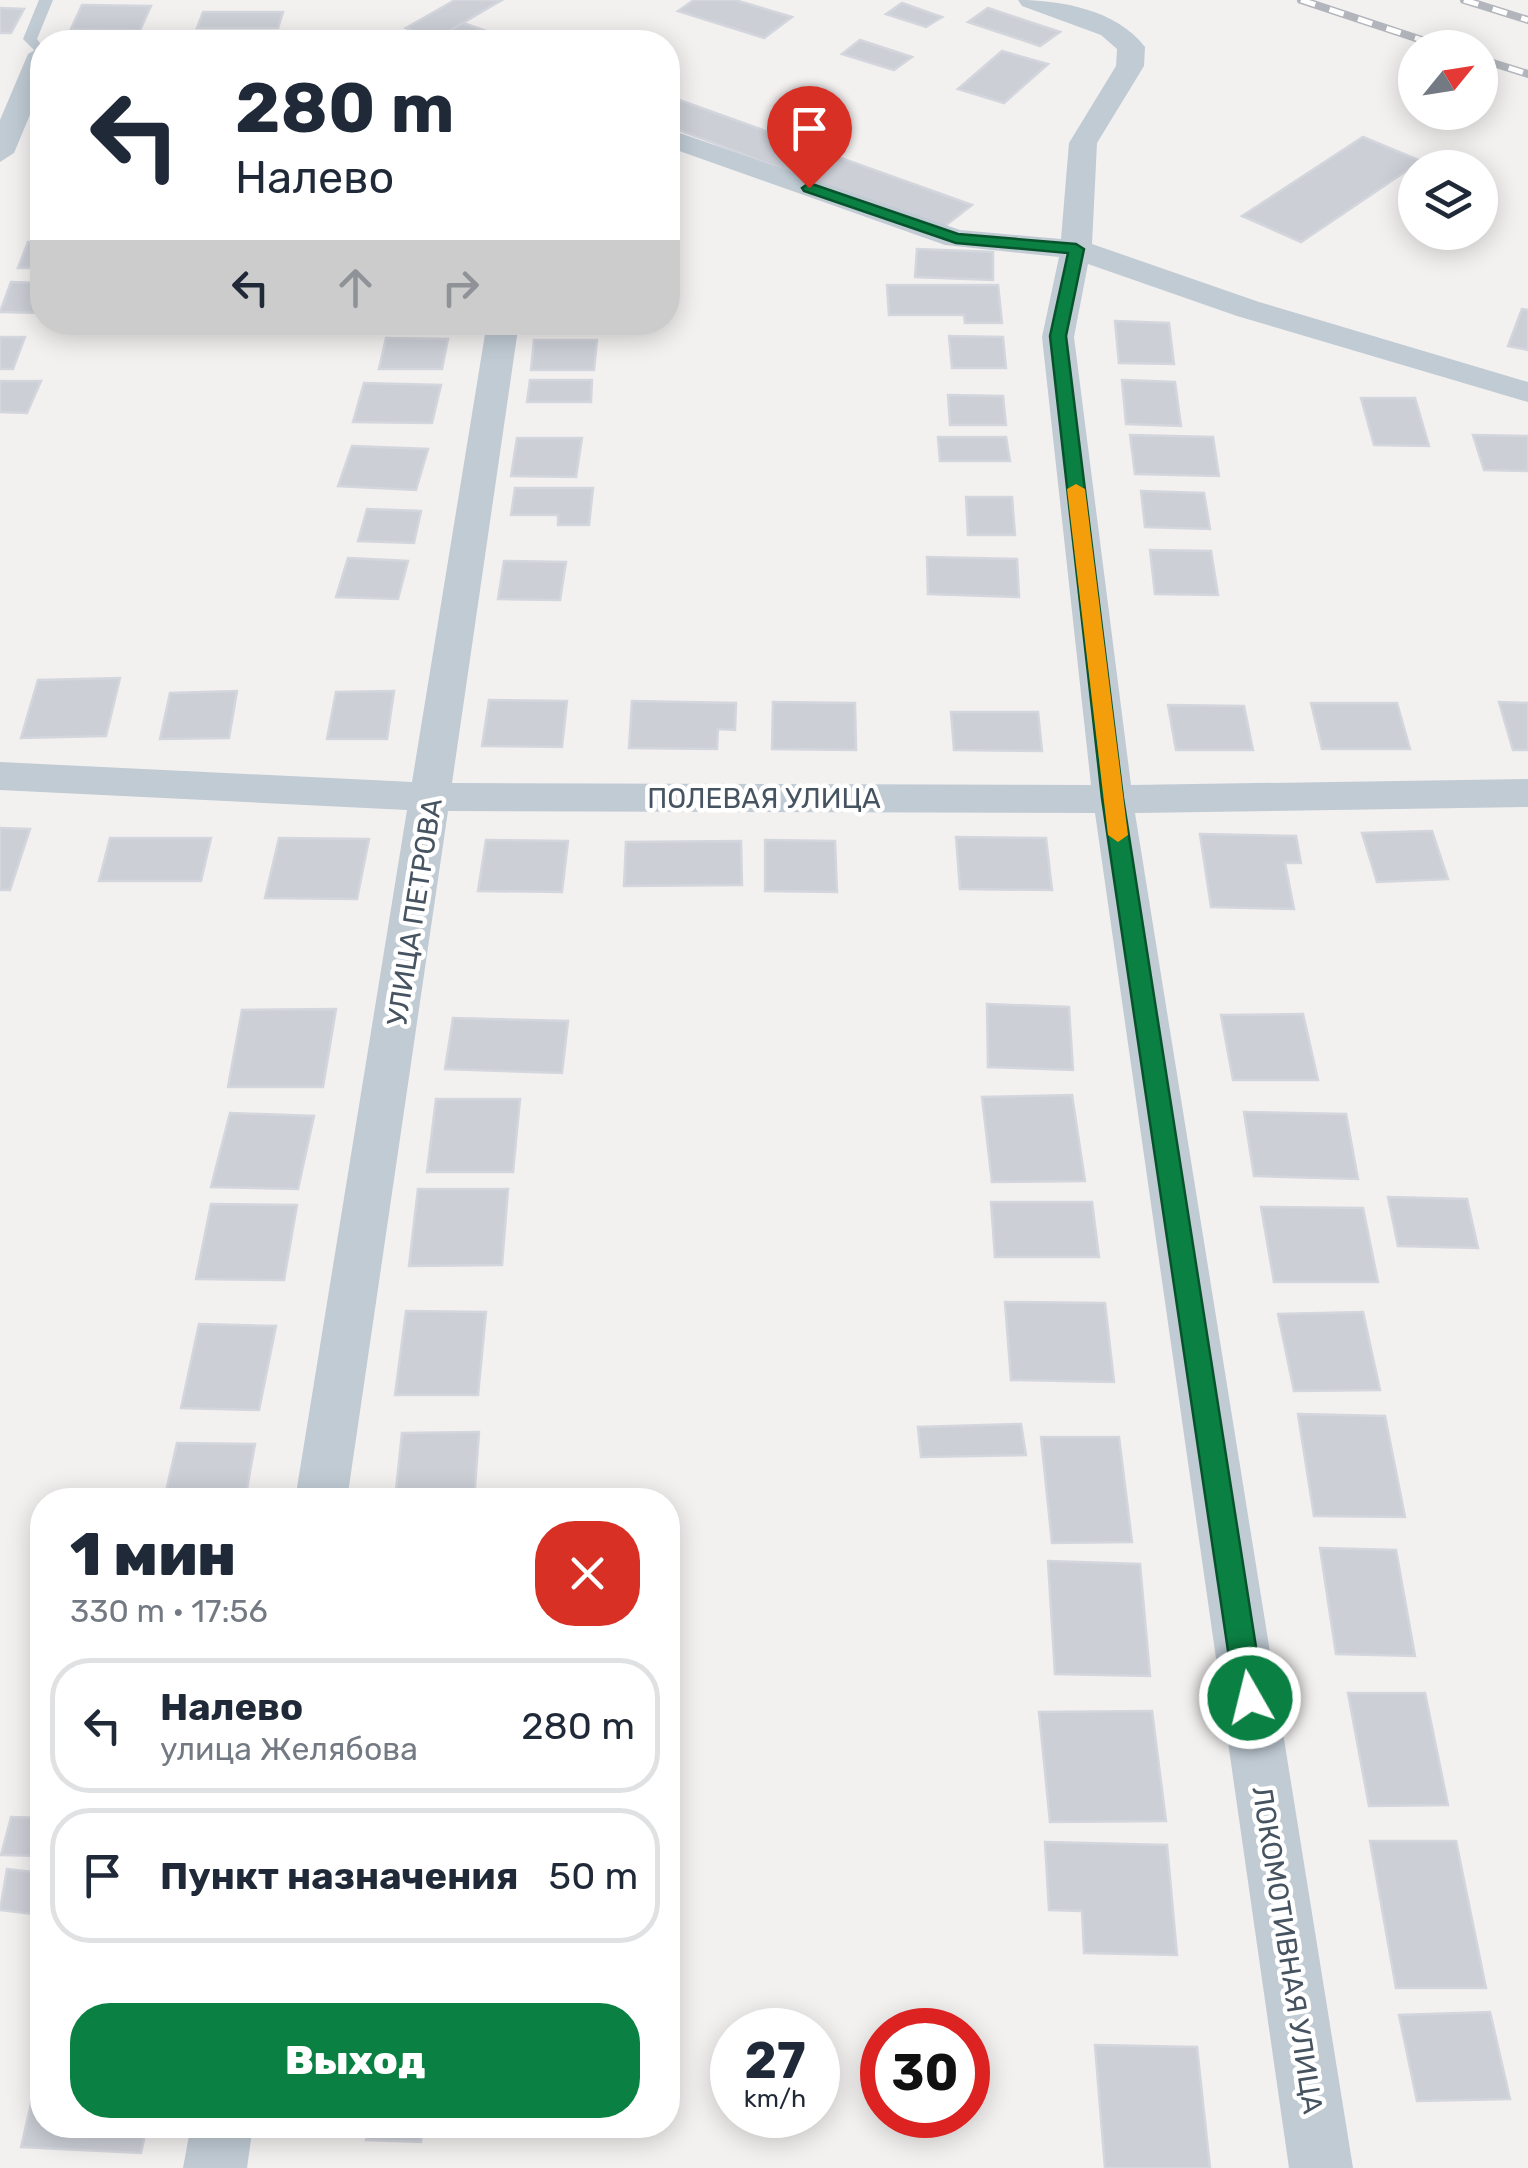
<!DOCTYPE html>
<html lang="ru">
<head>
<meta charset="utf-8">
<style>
  body { margin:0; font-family:Rubik,sans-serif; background:#f2f2f3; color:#1f2937; height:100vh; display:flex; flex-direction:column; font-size:38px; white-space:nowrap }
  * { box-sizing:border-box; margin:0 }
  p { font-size:32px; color:#747a83 }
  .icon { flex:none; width:55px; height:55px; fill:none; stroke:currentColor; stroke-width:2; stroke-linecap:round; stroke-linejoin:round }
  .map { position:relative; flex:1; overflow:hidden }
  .panel { position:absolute; left:30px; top:1488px; width:650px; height:650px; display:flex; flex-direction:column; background:#fff; border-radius:40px; box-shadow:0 5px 25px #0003 }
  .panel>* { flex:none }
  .hud { position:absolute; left:30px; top:30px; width:650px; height:305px; border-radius:40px; box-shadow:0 5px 25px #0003; background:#fff; color:#1f2937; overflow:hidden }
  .needle { width:65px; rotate:60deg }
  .tools { position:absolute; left:1398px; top:30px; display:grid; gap:20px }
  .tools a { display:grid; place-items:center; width:100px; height:100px; border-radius:50%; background:#fff; box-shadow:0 5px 25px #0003; font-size:50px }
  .speed { position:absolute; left:710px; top:2008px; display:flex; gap:20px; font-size:50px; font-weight:700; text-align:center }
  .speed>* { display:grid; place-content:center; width:130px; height:130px; border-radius:50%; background:#fff; box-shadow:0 5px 25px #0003; line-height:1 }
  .speed small { font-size:25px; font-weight:400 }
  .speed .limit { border:15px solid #d22; background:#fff; color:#111 }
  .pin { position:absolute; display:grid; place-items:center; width:85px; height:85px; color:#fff; margin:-102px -42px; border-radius:50% 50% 50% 0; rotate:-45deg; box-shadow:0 0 10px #0007 }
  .pin .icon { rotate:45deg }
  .me { position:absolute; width:110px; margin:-55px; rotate:352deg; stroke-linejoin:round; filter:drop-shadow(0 0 8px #0008) }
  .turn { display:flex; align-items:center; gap:35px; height:210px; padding:0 40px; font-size:45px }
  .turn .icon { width:130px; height:130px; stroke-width:2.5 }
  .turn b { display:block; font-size:70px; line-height:85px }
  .lanes { display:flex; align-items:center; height:95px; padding:0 40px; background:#0003; justify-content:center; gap:50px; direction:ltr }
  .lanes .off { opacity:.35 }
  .round { display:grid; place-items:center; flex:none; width:105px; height:105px; border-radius:40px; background:#f2f2f3 }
  .headline { display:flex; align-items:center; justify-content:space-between; height:170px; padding:0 40px }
  h1 { font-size:60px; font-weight:800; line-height:75px }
  .button { display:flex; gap:20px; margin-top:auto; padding:20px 40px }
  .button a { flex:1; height:115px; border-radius:40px; background:#0b8043; color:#fff; font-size:40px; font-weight:800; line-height:115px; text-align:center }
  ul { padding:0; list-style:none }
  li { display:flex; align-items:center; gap:30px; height:135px; margin:0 20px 15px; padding:0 20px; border:5px solid #e0e1e3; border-radius:40px }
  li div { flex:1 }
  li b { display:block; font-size:38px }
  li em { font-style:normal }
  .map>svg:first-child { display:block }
  .building { fill:#cccfd6; stroke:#d4d6dd; stroke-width:2.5 }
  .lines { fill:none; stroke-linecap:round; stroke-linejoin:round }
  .lane { fill:#c0cbd4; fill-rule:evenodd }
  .street { fill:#c0cbd4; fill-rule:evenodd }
  .rail-casing { stroke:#b2b5bb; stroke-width:8 }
  .rail { stroke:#fff; stroke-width:5; stroke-dasharray:15; stroke-linecap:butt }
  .route { fill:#0b8043; stroke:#07532c; stroke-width:2.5 }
  .slow { fill:#f59e0b }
  .labels { text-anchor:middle; stroke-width:9; stroke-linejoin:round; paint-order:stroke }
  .street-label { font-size:28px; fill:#465360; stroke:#fff }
</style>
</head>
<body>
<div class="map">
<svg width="1528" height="2168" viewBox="0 0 1528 2168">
  <rect width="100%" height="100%" fill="#f3f0f0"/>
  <path class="building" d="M455,0H502L435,39L406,28Z
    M694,0H735L792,17L764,38L678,11Z
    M902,3L942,17L926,27L886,14Z
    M82,5L151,6L140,30L71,29Z
    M0,8L24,9L11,33H0Z
    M988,8L1060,32L1040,46L968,22Z
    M203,12H283L278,28H197Z
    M463,23L518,42L435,39Z
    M860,40L912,57L894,70L842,54Z
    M1002,51L1048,64L1004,103L958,89Z
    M668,96L972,205L941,229L668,126Z
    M1363,137L1421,161L1301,242L1242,216Z
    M28,242H42V268H18Z
    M917,249L993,252V280L915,277Z
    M11,282L42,283V313L0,312Z
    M887,285H998L1002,323H965L964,315H889Z
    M1522,309L1528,310V350L1508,346Z
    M1115,321L1169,323L1174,364L1119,363Z
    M949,336L1003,337L1006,368H952Z
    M0,337H25L13,369H0Z
    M386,338L448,339L442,369H379Z
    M534,340H597L594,370H531Z
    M530,380H592L591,402H527Z
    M1122,380L1175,382L1181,426L1126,424Z
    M0,381H41L27,413L0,412Z
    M364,383L441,385L432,423L353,422Z
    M948,395L1003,396L1006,425H950Z
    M1361,398H1415L1429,446L1374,445Z
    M1130,435L1213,437L1219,476L1135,474Z
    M1473,435L1528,436V471L1484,470Z
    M938,437H1006L1010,461H940Z
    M517,438H582L576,477L511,476Z
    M352,446L428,449L416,490L338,486Z
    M515,488H593L589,525H558V515H511Z
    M1141,491L1204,493L1210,529L1145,527Z
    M966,497H1012L1015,535H968Z
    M367,509L421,511L414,543L358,541Z
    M1150,550L1211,551L1218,595L1155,594Z
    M927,557L1017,559L1019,597L928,594Z
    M348,558L408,561L398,599L336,597Z
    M504,561L566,562L560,600L498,599Z
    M120,678L106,736L21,738L38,680Z
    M237,691L229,738L160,739L170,693Z
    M394,691L387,739H327L336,692Z
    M489,700L567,701L562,747L482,746Z
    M632,701L736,703L735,730L718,729L717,749L629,748Z
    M773,702L855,703L856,750L772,749Z
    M1499,702L1528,703V750H1513Z
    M1311,703H1397L1410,749H1322Z
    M1168,705L1244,706L1253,750H1176Z
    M951,712H1038L1042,751L954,750Z
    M0,828L30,829L10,890H0Z
    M1432,831L1448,879L1377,882L1362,833Z
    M1200,834L1296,836L1301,863H1285L1294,909L1211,907Z
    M956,837L1046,838L1052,890L960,889Z
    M110,838H211L201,881H99Z
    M279,838L369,839L357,899L265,898Z
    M486,840L568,841L562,892L478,891Z
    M765,840L835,841L837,892L765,891Z
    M741,841L742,885L624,886L626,842Z
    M987,1004L1069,1007L1073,1070L988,1067Z
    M336,1009L323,1087H228L242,1010Z
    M1303,1014L1318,1080H1233L1221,1015Z
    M453,1018L568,1021L562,1073L445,1069Z
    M1072,1095L1085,1181L992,1182L982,1097Z
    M436,1099H520L513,1172H427Z
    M1244,1112L1346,1114L1358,1179L1254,1176Z
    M230,1113L314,1116L298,1189L211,1187Z
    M418,1189H508L502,1265L409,1266Z
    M1388,1197L1467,1199L1478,1248L1398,1246Z
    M991,1202H1092L1099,1257H995Z
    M211,1204L297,1205L284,1280L196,1279Z
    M1261,1207L1363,1208L1378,1282H1274Z
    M1005,1302L1105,1303L1114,1382L1011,1380Z
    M406,1311L486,1312L478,1395H395Z
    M1363,1312L1380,1390L1294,1391L1278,1314Z
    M199,1324L276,1326L259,1410L181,1408Z
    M1298,1414L1385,1416L1405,1517L1314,1516Z
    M1021,1424L1026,1455L921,1457L918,1427Z
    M479,1432L474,1500H395L402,1433Z
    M1041,1437H1119L1132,1542L1052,1543Z
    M177,1443L255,1444L245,1500H164Z
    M1320,1548L1396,1550L1415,1656L1336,1654Z
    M1048,1561L1140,1564L1150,1676L1055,1674Z
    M1348,1693H1425L1448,1805L1369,1806Z
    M1152,1711L1166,1821L1050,1822L1039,1712Z
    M11,1817L42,1818V1856L1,1855Z
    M1370,1841H1456L1486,1988H1396Z
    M1045,1842L1167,1845L1177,1955L1084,1953L1082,1911L1049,1910Z
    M7,1869L42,1873V1915L0,1910Z
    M1490,2012L1510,2099L1417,2101L1399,2015Z
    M1095,2045L1197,2047L1210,2168H1105Z
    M42,2056V2125H147L141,2153L21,2147Z
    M368,2125H423L421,2142L366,2140Z"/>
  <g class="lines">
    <path class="lane" d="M39,0H53L37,39L42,46V58L23,39Z"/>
    <path class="street" d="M1018,0C1061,0 1117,10 1145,47L1144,66L1097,143L1092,244L1259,302L1528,382V402L1237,316L1088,264L1074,337L1131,785L1528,779V807L1135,813L1353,2168H1289L1095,813L448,811L347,1500H295L407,810L0,790V762L412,782L487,322H519L452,783L1091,785L1042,337L1059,257L945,245L668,147V129L960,230L1061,239L1069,143L1116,66L1117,49L1101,35L1022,6Z
      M42,46V86L14,153L0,162V120L28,54Z
      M191,2125H253L247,2168H183Z"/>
    <g class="rail-casing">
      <path id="rail" d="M1301,0L1446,48
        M1464,0L1528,20
        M1480,59L1528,74"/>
    </g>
    <use href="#rail" class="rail"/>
  </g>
  <path class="route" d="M809,183L958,234L1076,244L1084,249L1066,336L1123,798L1264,1698L1259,1708L1250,1712L1240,1708L1235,1698L1102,798L1050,336L1068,253L956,243L804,191L802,188Z"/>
  <path class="slow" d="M1076,484L1085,489L1128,835L1118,842L1108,835L1067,489Z"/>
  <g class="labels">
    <g class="street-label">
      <text x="764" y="808">ПОЛЕВАЯ УЛИЦА</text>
      <text transform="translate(414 912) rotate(-81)" y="10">УЛИЦА ПЕТРОВА</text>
      <text transform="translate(1288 1950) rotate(81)" y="10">ЛОКОМОТИВНАЯ УЛИЦА</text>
    </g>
  </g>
</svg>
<div class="tools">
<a><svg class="needle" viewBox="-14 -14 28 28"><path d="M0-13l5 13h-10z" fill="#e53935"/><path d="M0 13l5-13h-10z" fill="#747a83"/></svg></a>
<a><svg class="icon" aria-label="layers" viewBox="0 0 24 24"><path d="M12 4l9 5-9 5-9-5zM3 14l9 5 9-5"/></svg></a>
</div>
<div class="speed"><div>27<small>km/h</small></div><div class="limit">30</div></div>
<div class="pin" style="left:809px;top:188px;background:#d93025"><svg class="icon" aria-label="arrive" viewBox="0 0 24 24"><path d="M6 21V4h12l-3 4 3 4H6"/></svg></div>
<svg class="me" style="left:1250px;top:1698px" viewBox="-20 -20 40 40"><circle r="17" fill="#0b8043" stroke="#fff" stroke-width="3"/><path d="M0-11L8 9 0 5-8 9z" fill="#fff"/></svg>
<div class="hud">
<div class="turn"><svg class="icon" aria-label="left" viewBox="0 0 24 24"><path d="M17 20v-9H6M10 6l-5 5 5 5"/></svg><div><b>280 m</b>Налево</div></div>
<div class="lanes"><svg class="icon" aria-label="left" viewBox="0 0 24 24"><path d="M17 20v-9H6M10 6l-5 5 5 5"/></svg><svg class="icon off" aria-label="ahead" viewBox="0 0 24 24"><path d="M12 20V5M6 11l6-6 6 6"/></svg><svg class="icon off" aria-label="right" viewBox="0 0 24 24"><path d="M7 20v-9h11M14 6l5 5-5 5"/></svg></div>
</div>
<section class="panel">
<div class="headline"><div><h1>1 мин</h1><p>330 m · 17:56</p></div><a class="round" style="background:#d93025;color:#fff"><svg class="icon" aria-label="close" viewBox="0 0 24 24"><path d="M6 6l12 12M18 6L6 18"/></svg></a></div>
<ul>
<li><svg class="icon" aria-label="left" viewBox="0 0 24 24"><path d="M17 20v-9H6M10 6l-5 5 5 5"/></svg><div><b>Налево</b><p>улица Желябова</p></div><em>280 m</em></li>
<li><svg class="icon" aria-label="arrive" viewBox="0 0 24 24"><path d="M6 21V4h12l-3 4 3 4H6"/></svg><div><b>Пункт назначения</b></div><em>50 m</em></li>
</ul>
<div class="button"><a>Выход</a></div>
</section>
</div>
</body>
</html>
